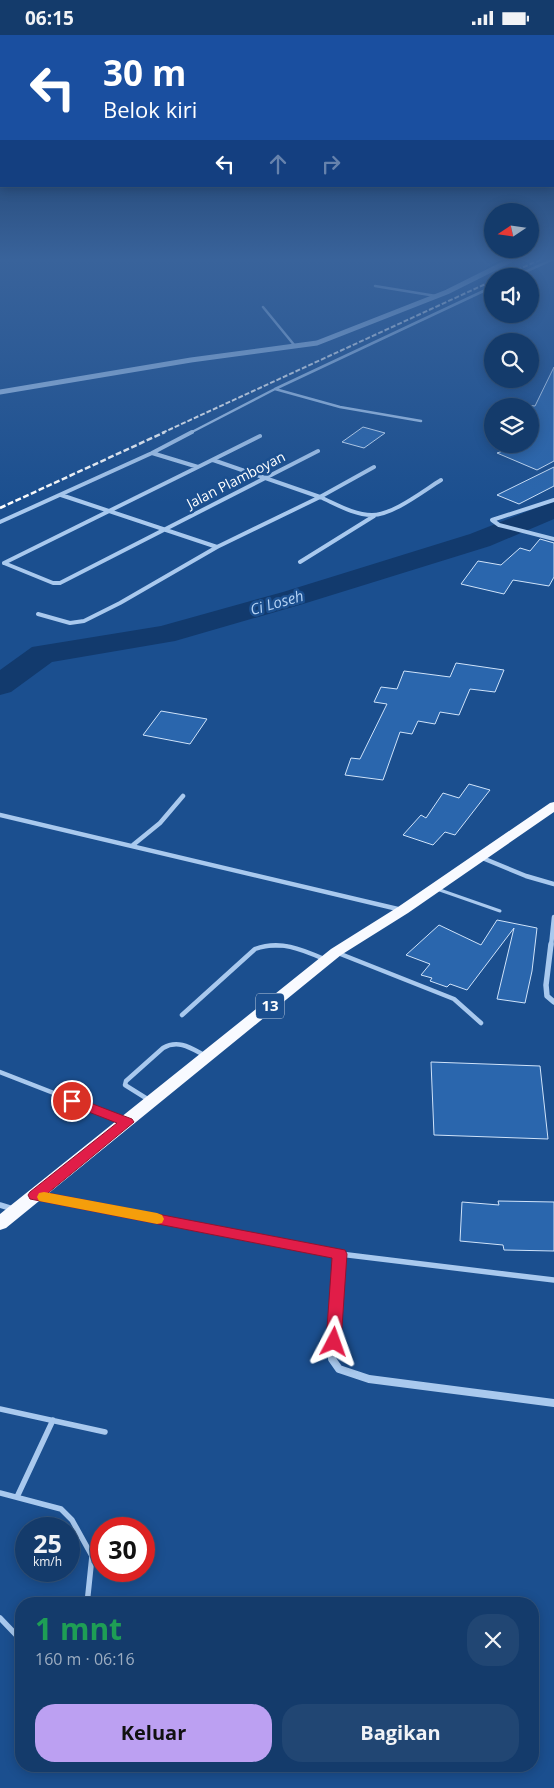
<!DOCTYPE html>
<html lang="id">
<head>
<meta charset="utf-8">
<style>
  body { margin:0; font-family:"Open Sans",sans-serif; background:#214673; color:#f1f3f6; height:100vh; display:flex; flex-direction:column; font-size:19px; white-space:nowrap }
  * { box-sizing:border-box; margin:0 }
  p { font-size:16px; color:#9dadc1 }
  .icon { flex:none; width:28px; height:28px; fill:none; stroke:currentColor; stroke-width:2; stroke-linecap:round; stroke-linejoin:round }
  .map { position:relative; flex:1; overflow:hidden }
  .side { position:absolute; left:15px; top:1562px; width:524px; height:175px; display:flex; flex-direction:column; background:#143b6b; border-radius:20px; box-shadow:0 2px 12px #0003,0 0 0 1px #33557e }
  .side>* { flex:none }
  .hud { position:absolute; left:0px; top:0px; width:555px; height:152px; box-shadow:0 2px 12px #0003,0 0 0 1px #33557e; background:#1a4fa0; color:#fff; overflow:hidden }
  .needle { width:32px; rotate:257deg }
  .fabs { position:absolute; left:484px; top:168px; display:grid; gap:10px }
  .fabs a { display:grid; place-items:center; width:55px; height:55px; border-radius:50%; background:#143b6b; box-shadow:0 2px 12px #0003,0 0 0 1px #33557e; font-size:25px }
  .speed { position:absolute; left:15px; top:1482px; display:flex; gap:10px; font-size:25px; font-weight:700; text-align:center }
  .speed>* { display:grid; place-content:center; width:65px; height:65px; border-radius:50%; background:#143b6b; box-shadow:0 2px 12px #0003,0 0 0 1px #33557e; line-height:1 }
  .speed small { font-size:12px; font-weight:400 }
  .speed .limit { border:8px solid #d22; background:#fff; color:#111 }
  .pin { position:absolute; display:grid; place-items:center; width:42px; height:42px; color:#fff; margin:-21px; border:2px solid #fff; border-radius:50%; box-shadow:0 1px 5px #0007 }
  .me { position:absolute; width:55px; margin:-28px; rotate:4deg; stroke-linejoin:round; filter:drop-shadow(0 0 4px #0008) }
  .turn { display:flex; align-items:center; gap:18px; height:105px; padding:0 20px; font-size:22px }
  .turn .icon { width:65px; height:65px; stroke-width:2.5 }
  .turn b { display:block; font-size:35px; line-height:42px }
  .lanes { display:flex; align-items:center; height:48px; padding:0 20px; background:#0003; justify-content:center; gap:25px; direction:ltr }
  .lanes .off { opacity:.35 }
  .round { display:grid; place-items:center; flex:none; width:52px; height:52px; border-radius:20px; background:#214673 }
  .overview { display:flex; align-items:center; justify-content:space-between; height:85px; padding:0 20px }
  h1 { font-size:30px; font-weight:700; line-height:38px; color:#1e9e55 }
  .button { display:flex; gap:10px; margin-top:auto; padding:10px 20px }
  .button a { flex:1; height:58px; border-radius:20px; background:#bca0f2; color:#111; font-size:20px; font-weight:700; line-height:58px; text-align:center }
  .button a+a { background:#214673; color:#f1f3f6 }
  .status { display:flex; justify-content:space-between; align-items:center; height:35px; padding:0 25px; background:#143b6b; direction:ltr }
  .status svg { height:14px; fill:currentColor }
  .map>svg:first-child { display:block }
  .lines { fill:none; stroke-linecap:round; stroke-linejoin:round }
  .river { fill:#123a6d; fill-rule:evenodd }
  .building { fill:#2a66ad; stroke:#cfe3fa }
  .service-far2 { stroke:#a9c9ee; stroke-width:3 }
  .service-far1 { stroke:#a9c9ee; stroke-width:4.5 }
  .service { stroke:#a9c9ee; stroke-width:5.5 }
  .minor-far4 { stroke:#a9c9ee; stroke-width:2.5 }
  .minor-far3 { stroke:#a9c9ee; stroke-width:4 }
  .minor-far2 { stroke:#a9c9ee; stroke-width:4.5 }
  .minor-far1 { stroke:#a9c9ee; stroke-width:5.5 }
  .minor { stroke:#a9c9ee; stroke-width:8 }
  .tertiary { stroke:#a9c9ee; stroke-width:5 }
  .trunk { fill:#f8faff; fill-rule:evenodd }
  .rail-far1 { stroke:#fff; stroke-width:2; stroke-dasharray:5 2; stroke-linecap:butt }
  .rail { stroke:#fff; stroke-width:2.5; stroke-dasharray:6 2.5; stroke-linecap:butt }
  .route { fill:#e11d48; stroke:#92132f }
  .slow { fill:#f59e0b }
  .labels { text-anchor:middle; stroke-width:5; stroke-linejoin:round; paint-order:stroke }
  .far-street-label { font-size:14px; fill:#fff; stroke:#1b4f8f }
  .far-water-label { font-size:15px; font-style:italic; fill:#b5d3f5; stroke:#1b4f8f }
  .shield { fill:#1b4f8f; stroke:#bbcadd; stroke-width:1 }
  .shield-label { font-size:15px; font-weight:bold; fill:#fff }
</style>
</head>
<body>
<div class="status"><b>06:15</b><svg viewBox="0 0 49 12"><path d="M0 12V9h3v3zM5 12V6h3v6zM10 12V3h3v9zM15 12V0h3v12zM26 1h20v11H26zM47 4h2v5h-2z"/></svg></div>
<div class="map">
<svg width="554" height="1753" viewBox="0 0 554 1753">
  <rect width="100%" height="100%" fill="#1b4f8f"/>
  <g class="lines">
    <path class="river" d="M554,466V484L490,511L303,569L175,606L52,627L11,657L0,660V635L32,612L161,591L283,557L470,499Z"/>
  </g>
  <path class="building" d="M554,332V426L537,435L497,418L512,413L496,409H530V371H525L526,370L535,371Z
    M363,392L385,398L364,413L342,407Z
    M554,432V451L519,469L497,460Z
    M540,504L554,508V542L549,551L513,545L504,559L461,549L478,526L501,530L520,513L530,516Z
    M456,628L504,635L495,657L470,654L459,680L440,677L435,689L418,686L412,699L400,697L383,745L345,740L351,723L360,724L387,669L374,667L381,652L397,654L404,636L450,642Z
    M161,676L207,684L190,709L143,700Z
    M469,749L490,755L455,800L445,797L433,810L403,800L421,780L426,783L443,758L459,763Z
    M497,885L537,893L532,936L525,968L497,964L514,893L467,955L450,949L447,952L430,946L432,943L421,940L430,929L406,920L439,890L481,910Z
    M431,1027L540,1031L548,1104L434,1100Z
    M498,1166L554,1167V1216L504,1215L503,1210L460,1206L462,1167L499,1170Z"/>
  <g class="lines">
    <path class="service-far2" d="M437,854L500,876
      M266,911H287"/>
    <path class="service-far1" d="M338,918L454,964L481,988
      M182,980L255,914C280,905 301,914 324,924
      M0,1037L123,1085
      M149,1065L125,1050L126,1046L163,1013C178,1004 191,1013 204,1020"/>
    <path class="service" d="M0,1374L105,1397
      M0,1458L61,1474L72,1485L92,1521L87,1569
      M17,1462L53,1385
      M0,1583L21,1605"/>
    <path class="minor-far4" d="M516,241L554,224
      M375,251L436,261
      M263,272L295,311
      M275,354L492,252
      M190,398L275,354L340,372L421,386"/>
    <path class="minor-far3" d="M152,418L198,432L260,401
      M213,425L320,462L374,432
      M61,460L217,512
      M554,465L492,485L499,490L554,504
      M0,487L152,418L192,397
      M300,527L374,481
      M4,528L53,548H60L318,416
      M4,528L198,432
      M38,579L70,588L84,586L120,568L217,512L320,462C336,469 354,480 372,480C393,480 423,456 441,445"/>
    <path class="minor-far2" d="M0,780L402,875
      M133,810L160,788L183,761
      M480,822L526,841L554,849
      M551,911L554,882"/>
    <path class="minor-far1" d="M551,909L546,950L547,961L554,967
      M38,1161L340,1219L335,1280
      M0,1170L13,1174
      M340,1219L554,1245"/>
    <path class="minor" d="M335,1279L332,1324L339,1334L369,1344L554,1368"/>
    <path class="tertiary" d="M0,357L191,325L317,308L447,257L515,223"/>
    <path class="trunk" d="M554,767V777L408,878L341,920L6,1193L0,1195V1179L331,914L398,872L550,768Z"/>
    <path class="rail-far1" d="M504,241L544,223
      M162,398L492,246"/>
    <path class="rail" d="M0,473L165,397"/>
  </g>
  <linearGradient id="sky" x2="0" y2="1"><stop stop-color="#0f2b4f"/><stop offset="0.48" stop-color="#39639b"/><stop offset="1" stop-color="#39639b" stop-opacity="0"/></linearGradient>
  <rect width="554" height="468" fill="url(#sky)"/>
  <path class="route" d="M72,1061L132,1084L134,1087L48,1158L345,1215L347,1219L341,1307L339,1311L334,1313L328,1311L326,1307L332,1223L30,1164L28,1160L30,1157L117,1088L68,1069L66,1066L68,1062Z"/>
  <path class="slow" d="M44,1157L157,1178L162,1180L164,1184L162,1188L157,1189L44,1167L39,1166L37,1162L39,1158Z"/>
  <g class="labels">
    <g class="far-street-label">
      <text transform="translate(236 445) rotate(-27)" y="5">Jalan Plamboyan</text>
    </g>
    <g class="far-water-label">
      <text transform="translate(277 568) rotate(-16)" y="5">Ci Loseh</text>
    </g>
    <rect class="shield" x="256" y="958.5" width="28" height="25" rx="4"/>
    <g class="shield-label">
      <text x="270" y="976">13</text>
    </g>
  </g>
</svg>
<div class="fabs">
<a><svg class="needle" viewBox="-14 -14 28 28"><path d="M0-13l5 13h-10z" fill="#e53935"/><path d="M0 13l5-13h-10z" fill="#9dadc1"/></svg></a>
<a><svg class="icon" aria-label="sound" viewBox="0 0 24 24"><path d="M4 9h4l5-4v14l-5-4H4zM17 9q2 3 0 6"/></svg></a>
<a><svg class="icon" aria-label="search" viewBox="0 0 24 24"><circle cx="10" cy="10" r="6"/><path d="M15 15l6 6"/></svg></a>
<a><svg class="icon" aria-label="layers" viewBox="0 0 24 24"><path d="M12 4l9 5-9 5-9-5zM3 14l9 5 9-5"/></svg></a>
</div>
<div class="speed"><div>25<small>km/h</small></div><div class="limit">30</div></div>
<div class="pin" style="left:72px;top:1066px;background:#d93025"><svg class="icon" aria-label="arrive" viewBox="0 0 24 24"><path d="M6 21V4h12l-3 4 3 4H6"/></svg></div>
<svg class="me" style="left:334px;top:1307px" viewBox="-20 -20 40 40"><path d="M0-17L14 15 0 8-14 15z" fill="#e11d48" stroke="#fff" stroke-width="4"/></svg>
<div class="hud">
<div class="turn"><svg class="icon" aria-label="left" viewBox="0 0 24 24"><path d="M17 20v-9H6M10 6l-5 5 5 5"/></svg><div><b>30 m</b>Belok kiri</div></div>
<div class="lanes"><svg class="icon" aria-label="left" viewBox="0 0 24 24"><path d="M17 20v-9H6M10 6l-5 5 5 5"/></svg><svg class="icon off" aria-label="ahead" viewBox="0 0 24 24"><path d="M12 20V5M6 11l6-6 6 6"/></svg><svg class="icon off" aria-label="right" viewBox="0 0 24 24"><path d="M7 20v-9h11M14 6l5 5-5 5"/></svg></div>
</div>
<section class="side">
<div class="overview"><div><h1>1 mnt</h1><p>160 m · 06:16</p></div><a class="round"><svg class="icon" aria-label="close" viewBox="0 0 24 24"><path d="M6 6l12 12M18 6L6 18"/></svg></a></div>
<div class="button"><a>Keluar</a><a>Bagikan</a></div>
</section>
</div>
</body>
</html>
